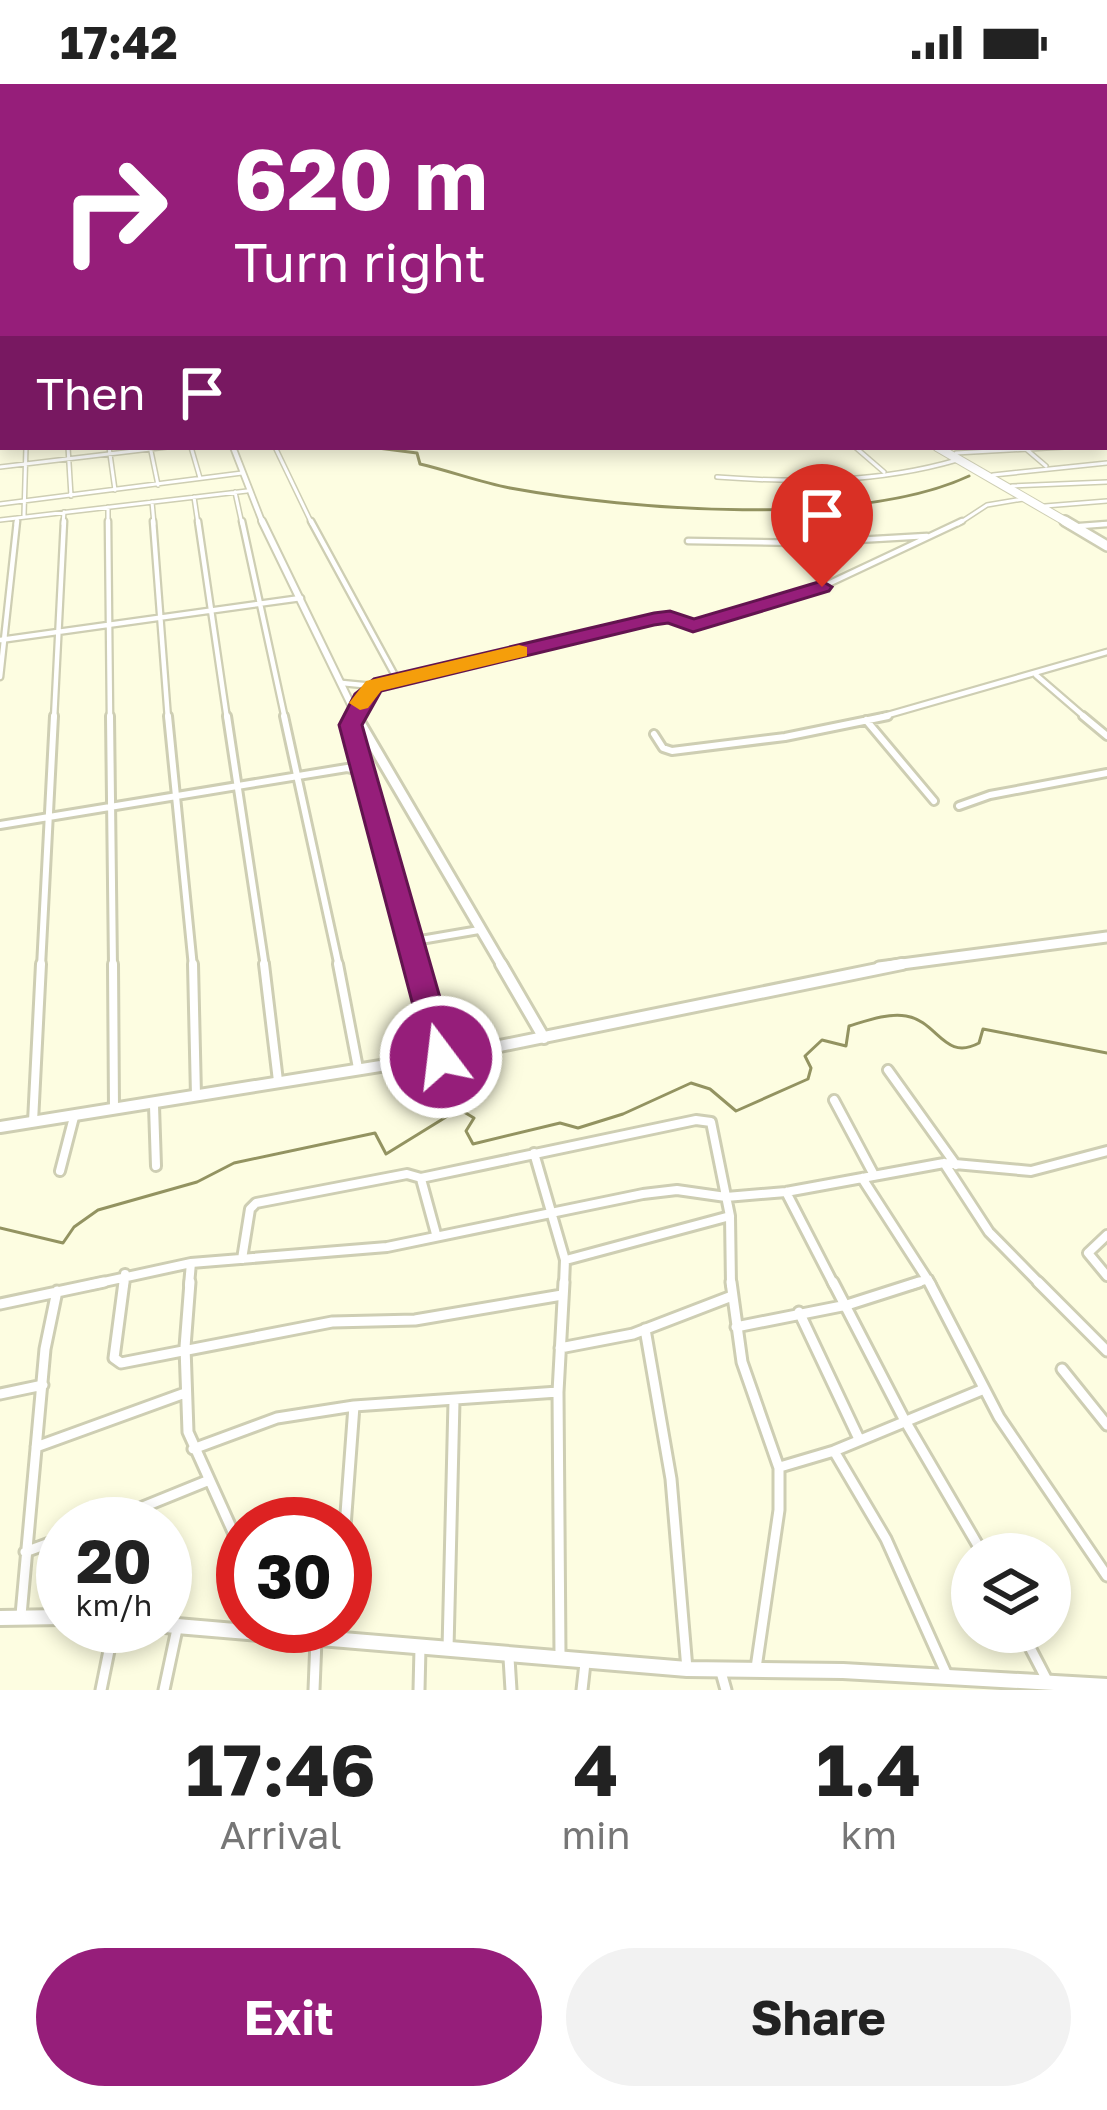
<!DOCTYPE html>
<html lang="en">
<head>
<meta charset="utf-8">
<style>
  body { margin:0; font-family:"Golos Text",sans-serif; background:#f2f2f2; color:#222; height:100vh; display:flex; flex-direction:column; font-size:45px; white-space:nowrap }
  * { box-sizing:border-box; margin:0 }
  p { font-size:39px; color:#767676 }
  .icon { flex:none; width:66px; height:66px; fill:none; stroke:currentColor; stroke-width:2; stroke-linecap:round; stroke-linejoin:round }
  .map { position:relative; height:1606px; overflow:hidden }
  .details { display:flex; flex-direction:column; background:#fff; flex:1 }
  .details>* { flex:none }
  .guide { position:absolute; left:0px; top:0px; width:1107px; height:366px; box-shadow:0 6px 18px #0003; background:#961e7a; color:#fff; overflow:hidden }
  .fabs { position:absolute; left:951px; top:1449px; display:grid; gap:24px }
  .fabs a { display:grid; place-items:center; width:120px; height:120px; border-radius:50%; background:#fff; box-shadow:0 6px 18px #0003; font-size:60px }
  .speed { position:absolute; left:36px; top:1413px; display:flex; gap:24px; font-size:60px; font-weight:700; text-align:center }
  .speed>* { display:grid; place-content:center; width:156px; height:156px; border-radius:50%; background:#fff; box-shadow:0 6px 18px #0003; line-height:1 }
  .speed small { font-size:30px; font-weight:400 }
  .speed .limit { border:18px solid #d22; background:#fff; color:#111 }
  .pin { position:absolute; display:grid; place-items:center; width:102px; height:102px; color:#fff; margin:-123px -51px; border-radius:50% 50% 50% 0; rotate:-45deg; box-shadow:0 0 12px #0007 }
  .pin .icon { rotate:45deg }
  .me { position:absolute; width:132px; margin:-66px; rotate:345deg; stroke-linejoin:round; filter:drop-shadow(0 0 9px #0008) }
  .turn { display:flex; align-items:center; gap:42px; height:252px; padding:0 36px; font-size:54px }
  .turn .icon { width:156px; height:156px; stroke-width:2.5 }
  .turn b { display:block; font-size:84px; line-height:102px }
  .then { display:flex; align-items:center; height:114px; padding:0 36px; background:#0003; gap:24px; font-size:45px }
  .eta { display:flex; justify-content:space-evenly; align-items:center; height:204px; text-align:center }
  .eta b { font-size:72px; font-weight:700; line-height:84px }
  .cta { display:flex; gap:24px; margin-top:auto; padding:24px 36px }
  .cta a { flex:1; height:138px; border-radius:72px; background:#961e7a; color:#fff; font-size:48px; font-weight:700; line-height:138px; text-align:center }
  .cta a+a { background:#f2f2f2; color:#222 }
  .status { display:flex; justify-content:space-between; align-items:center; height:84px; padding:0 60px; background:#fff; direction:ltr }
  .status svg { height:33px; fill:currentColor }
  .map>svg:first-child { display:block }
  .lines { fill:none; stroke-linecap:round; stroke-linejoin:round }
  .stream { stroke:#939361; stroke-width:3 }
  .street-far4-casing { stroke:#ceceb3; stroke-width:6 }
  .street-far3-casing { stroke:#ceceb3; stroke-width:9 }
  .street-far2-casing { stroke:#ceceb3; stroke-width:12 }
  .street-far1-casing { stroke:#ceceb3; stroke-width:14 }
  .street-casing { stroke:#ceceb3; stroke-width:15 }
  .secondary-far4-casing { stroke:#ceceb3; stroke-width:8 }
  .secondary-far3-casing { stroke:#ceceb3; stroke-width:10 }
  .secondary-far2-casing { stroke:#ceceb3; stroke-width:15 }
  .secondary-far1-casing { stroke:#ceceb3; stroke-width:16 }
  .secondary-casing { stroke:#ceceb3; stroke-width:20 }
  .highway-far1-casing { stroke:#ceceb3; stroke-width:10 }
  .highway-casing { stroke:#ceceb3; stroke-width:14 }
  .street-far4 { stroke:#fff; stroke-width:3 }
  .street-far3 { stroke:#fff; stroke-width:4.5 }
  .street-far2 { stroke:#fff; stroke-width:6 }
  .street-far1 { stroke:#fff; stroke-width:8 }
  .street { stroke:#fff; stroke-width:9 }
  .secondary-far4 { stroke:#fff; stroke-width:4.5 }
  .secondary-far3 { stroke:#fff; stroke-width:6 }
  .secondary-far2 { stroke:#fff; stroke-width:9 }
  .secondary-far1 { stroke:#fff; stroke-width:10 }
  .secondary { stroke:#fff; stroke-width:14 }
  .highway-far1 { stroke:#fff; stroke-width:8 }
  .highway { stroke:#fff; stroke-width:9 }
  .route { fill:#961e7a; stroke:#62144f; stroke-width:3 }
  .slow { fill:#f59e0b }
</style>
</head>
<body>
<div class="status"><b>17:42</b><svg viewBox="0 0 49 12"><path d="M0 12V9h3v3zM5 12V6h3v6zM10 12V3h3v9zM15 12V0h3v12zM26 1h20v11H26zM47 4h2v5h-2z"/></svg></div>
<div class="map">
<svg width="1107" height="1606" viewBox="0 0 1107 1606">
  <rect width="100%" height="100%" fill="#fdfde1"/>
  <g class="lines">
    <path class="stream" d="M370,363L417,369L420,380C450,387 479,398 510,404C630,426 857,444 969,392
      M0,1144L63,1159L74,1143L98,1126L197,1098L234,1079L375,1049L386,1070L459,1025L474,1034L466,1047L473,1060L560,1039L578,1044L623,1030L691,999L710,1005L736,1027L808,995L811,984L805,972L822,956L846,962L849,942C866,937 887,929 906,932C938,937 944,978 979,959L983,945L1107,969"/>
    <g class="street-far4-casing">
      <path id="street-far4" d="M68,363L71,412
        M109,363L115,406
        M191,363L200,394
        M275,363L312,440
        M855,363L884,388
        M1026,365L1046,382
        M151,367L158,401
        M956,369L1064,363
        M0,383L167,363
        M993,391L1107,379
        M717,393C799,399 878,399 957,376
        M1012,402L1107,398
        M235,408L242,440
        M194,413L198,440
        M152,418L154,440
        M0,420L242,389
        M1045,422L1107,417
        M108,423V440
        M24,431L26,363
        M0,436L247,407
        M16,440L17,434
        M63,440L64,428
        M958,440L987,421L1023,415
        M1102,440H1107"/>
    </g>
    <g class="street-far3-casing">
      <path id="street-far3" d="M108,437L110,635
        M153,437L168,635
        M198,437L227,635
        M242,437L285,635
        M311,437L398,597
        M1080,442L1107,440
        M688,457L805,459L927,452
        M0,556L301,514
        M1036,591L1087,635
        M0,593L17,437
        M342,599L373,602L662,533L693,542L809,509L962,437
        M355,627L373,602
        M54,635L64,437
        M874,635L1107,568"/>
    </g>
    <g class="street-far2-casing">
      <path id="street-far2" d="M110,632L113,883
        M168,632L193,883
        M227,632L265,883
        M284,632L339,883
        M1083,632L1107,652
        M357,633L351,641L417,883
        M866,636L934,717
        M654,650L663,664L672,667L785,653L888,632
        M959,722L990,711L1107,689
        M0,741L347,684L363,688
        M409,858L479,846
        M41,883L54,632"/>
    </g>
    <g class="street-far1-casing">
      <path id="street-far1" d="M113,880L114,1025
        M193,880L196,1012
        M264,880L278,997
        M338,880L358,984
        M416,880L441,973
        M888,986L956,1081
        M834,1016L874,1091
        M154,1022L156,1082
        M33,1038L41,880
        M534,1069L565,1176L564,1201
        M944,1079L989,1148L1041,1201
        M60,1087L74,1033
        M862,1094L931,1201
        M421,1095L436,1150
        M786,1108L834,1201
        M1107,1151L1088,1169L1107,1192
        M242,1175L250,1125L256,1119L407,1090L421,1094L696,1036L711,1038L730,1132L731,1201
        M566,1176L730,1132
        M90,1201L191,1179L387,1163L643,1110L677,1106L726,1113L786,1108L944,1079L1031,1087L1107,1067
        M124,1201L125,1190
        M189,1201L191,1179
        M910,1201L928,1195"/>
    </g>
    <g class="street-casing">
      <path id="street" d="M124,1198L114,1274L121,1279L332,1238L415,1236L562,1211
        M190,1198L185,1263L188,1348L243,1470
        M731,1198L742,1278L779,1384V1426L756,1584
        M833,1198L904,1335L983,1470
        M929,1198L999,1333L1107,1492
        M1038,1198L1107,1267
        M0,1220L104,1198
        M799,1228L859,1355
        M736,1243L847,1221L919,1198
        M645,1245L671,1395L687,1585
        M560,1264L633,1250L732,1212
        M1062,1285L1107,1341
        M0,1310L43,1301
        M36,1363L185,1309
        M193,1365L277,1334L354,1322L558,1308
        M834,1367L886,1455L946,1589
        M780,1383L834,1367L984,1305
        M140,1426L142,1440
        M101,1440L207,1397
        M345,1443L354,1322
        M25,1468L63,1454
        M21,1531L45,1265L57,1207
        M1022,1548L1048,1598
        M448,1565L454,1317
        M560,1570L558,1308L564,1198
        M509,1574L511,1606
        M721,1588L726,1606
        M101,1606L114,1542
        M164,1606L177,1545
        M314,1606L316,1556
        M419,1606L420,1564
        M582,1606L585,1579"/>
    </g>
    <g class="secondary-far4-casing">
      <path id="secondary-far4" d="M233,363L263,440"/>
    </g>
    <g class="secondary-far3-casing">
      <path id="secondary-far3" d="M262,437L358,635"/>
    </g>
    <g class="secondary-far2-casing">
      <path id="secondary-far2" d="M356,632L503,883
        M879,883L1107,853"/>
    </g>
    <g class="secondary-far1-casing">
      <path id="secondary-far1" d="M501,880L544,954
        M0,1043L480,966L902,880"/>
    </g>
    <g class="secondary-casing">
      <path id="secondary" d="M0,1534L63,1533
        M165,1541L687,1585L843,1587L1107,1602"/>
    </g>
    <g class="highway-far1-casing">
      <path id="highway-far1" d="M937,363L1070,440"/>
    </g>
    <g class="highway-casing">
      <path id="highway" d="M1065,437L1107,462"/>
    </g>
    <use href="#street-far4" class="street-far4"/>
    <use href="#street-far3" class="street-far3"/>
    <use href="#street-far2" class="street-far2"/>
    <use href="#street-far1" class="street-far1"/>
    <use href="#street" class="street"/>
    <use href="#secondary-far4" class="secondary-far4"/>
    <use href="#secondary-far3" class="secondary-far3"/>
    <use href="#secondary-far2" class="secondary-far2"/>
    <use href="#secondary-far1" class="secondary-far1"/>
    <use href="#secondary" class="secondary"/>
    <use href="#highway-far1" class="highway-far1"/>
    <use href="#highway" class="highway"/>
  </g>
  <linearGradient id="sky" x2="0" y2="1"><stop stop-color="#9dbec2"/><stop offset="0.43" stop-color="#fefef2"/><stop offset="1" stop-color="#fefef2" stop-opacity="0"/></linearGradient>
  <rect width="1107" height="393" fill="url(#sky)"/>
  <path class="route" d="M822,497L832,503L829,507L693,548L668,539L654,541L381,607L362,641L457,973L452,982L441,985L429,982L339,641L355,610L374,595L654,529L670,527L694,535Z"/>
  <path class="slow" d="M519,561L527,563V572L381,607L368,624L360,626L349,619L366,597Z"/>
</svg>
<div class="fabs">
<a><svg class="icon" aria-label="layers" viewBox="0 0 24 24"><path d="M12 4l9 5-9 5-9-5zM3 14l9 5 9-5"/></svg></a>
</div>
<div class="speed"><div>20<small>km/h</small></div><div class="limit">30</div></div>
<div class="pin" style="left:822px;top:503px;background:#d93025"><svg class="icon" aria-label="arrive" viewBox="0 0 24 24"><path d="M6 21V4h12l-3 4 3 4H6"/></svg></div>
<svg class="me" style="left:441px;top:973px" viewBox="-20 -20 40 40"><circle r="17" fill="#961e7a" stroke="#fff" stroke-width="3"/><path d="M0-11L8 9 0 5-8 9z" fill="#fff"/></svg>
<div class="guide">
<div class="turn"><svg class="icon" aria-label="right" viewBox="0 0 24 24"><path d="M7 20v-9h11M14 6l5 5-5 5"/></svg><div><b>620 m</b>Turn right</div></div>
<div class="then">Then<svg class="icon" aria-label="arrive" viewBox="0 0 24 24"><path d="M6 21V4h12l-3 4 3 4H6"/></svg></div>
</div>
</div>
<section class="details">
<div class="eta">
<div><b>17:46</b><p>Arrival</p></div>
<div><b>4</b><p>min</p></div>
<div><b>1.4</b><p>km</p></div>
</div>
<div class="cta"><a>Exit</a><a>Share</a></div>
</section>
</body>
</html>
